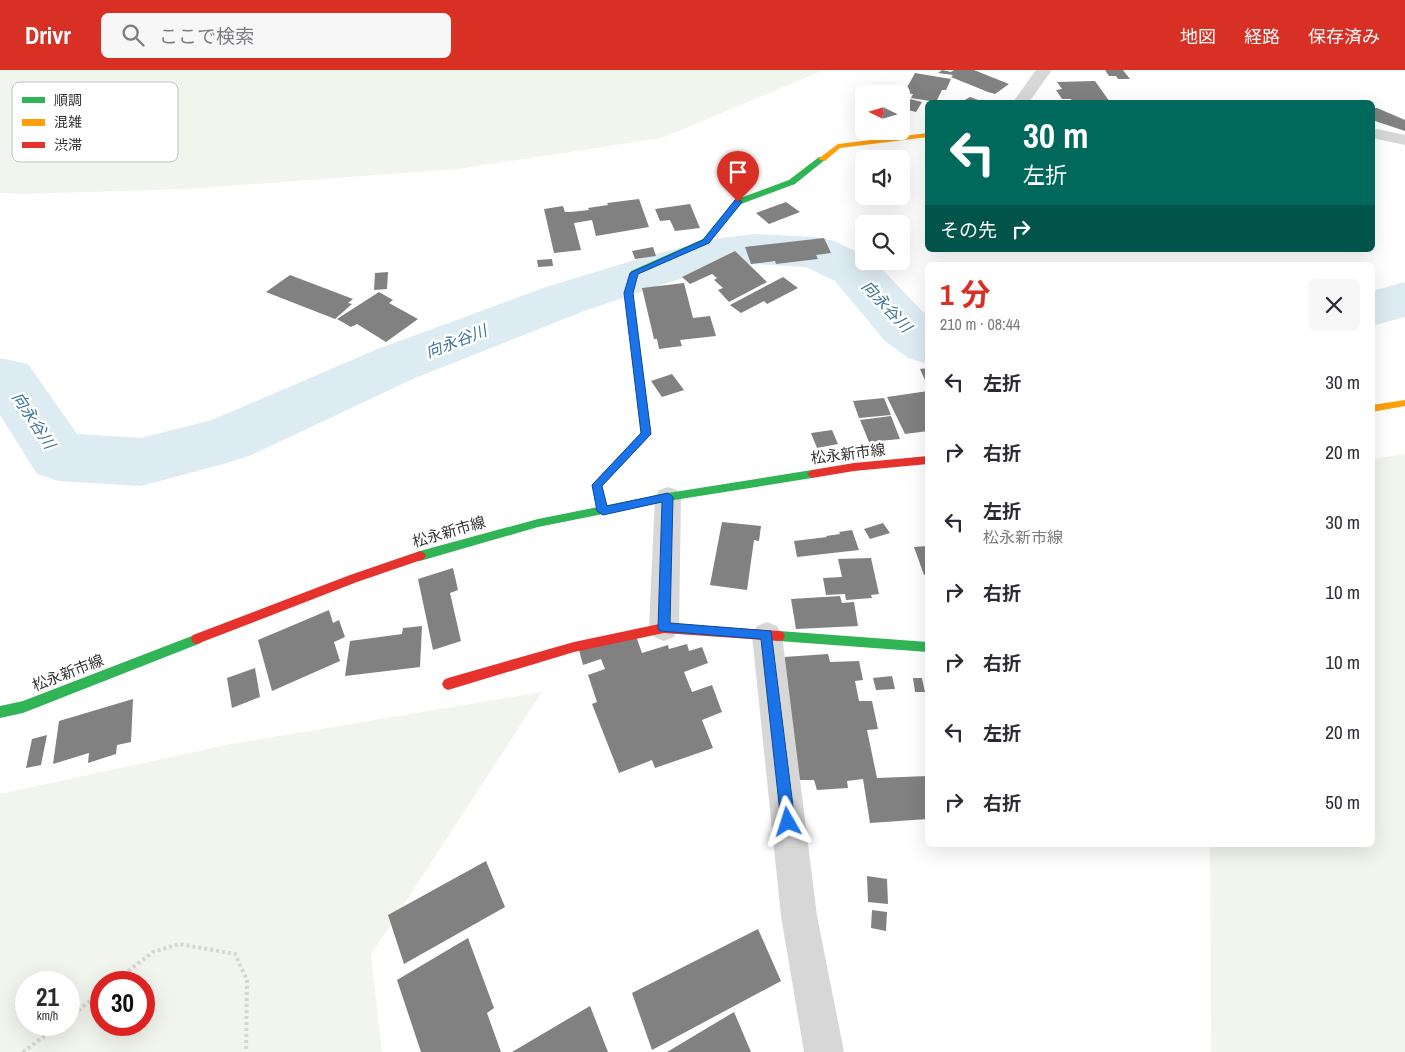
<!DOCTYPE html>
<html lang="ja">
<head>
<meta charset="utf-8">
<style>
  body { margin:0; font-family:"Archivo Narrow","Noto Sans JP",sans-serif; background:#f7f7f7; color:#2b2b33; height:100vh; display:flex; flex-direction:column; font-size:19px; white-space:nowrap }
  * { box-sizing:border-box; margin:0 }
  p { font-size:16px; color:#7c7c81 }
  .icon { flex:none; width:28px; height:28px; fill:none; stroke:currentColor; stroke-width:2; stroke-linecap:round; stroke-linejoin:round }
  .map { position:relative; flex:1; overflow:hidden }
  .side { position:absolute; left:925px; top:192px; width:450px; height:585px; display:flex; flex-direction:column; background:#fff; border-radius:8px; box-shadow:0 5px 20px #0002 }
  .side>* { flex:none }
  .guide { position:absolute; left:925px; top:30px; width:450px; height:152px; border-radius:8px; box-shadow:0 5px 20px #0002; background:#00695c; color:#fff; overflow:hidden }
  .needle { width:32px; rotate:275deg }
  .buttons { position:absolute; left:855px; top:15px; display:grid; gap:10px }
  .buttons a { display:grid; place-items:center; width:55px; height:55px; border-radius:8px; background:#fff; box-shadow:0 5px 20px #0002; font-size:25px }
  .speed { position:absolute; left:15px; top:901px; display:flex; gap:10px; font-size:25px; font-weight:700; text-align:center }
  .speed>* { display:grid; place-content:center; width:65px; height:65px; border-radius:50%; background:#fff; box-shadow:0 5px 20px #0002; line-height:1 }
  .speed small { font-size:12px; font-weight:400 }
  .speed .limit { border:8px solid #d22; background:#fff; color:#111 }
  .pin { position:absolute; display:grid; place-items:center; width:42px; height:42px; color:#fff; margin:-51px -21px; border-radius:50% 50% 50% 0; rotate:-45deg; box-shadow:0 0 5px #0007 }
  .pin .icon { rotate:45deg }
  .me { position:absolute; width:55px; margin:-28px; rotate:354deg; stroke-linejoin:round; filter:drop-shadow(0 0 4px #0008) }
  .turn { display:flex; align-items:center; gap:18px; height:105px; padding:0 15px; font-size:22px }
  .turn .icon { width:65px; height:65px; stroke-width:2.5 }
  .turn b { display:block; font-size:35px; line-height:42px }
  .then { display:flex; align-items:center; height:48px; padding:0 15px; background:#0003; gap:10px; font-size:19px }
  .round { display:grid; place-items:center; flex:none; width:52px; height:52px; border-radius:8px; background:#f7f7f7 }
  .head { display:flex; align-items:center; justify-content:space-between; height:85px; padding:0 15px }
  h1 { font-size:30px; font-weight:700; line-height:38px; color:#d93025 }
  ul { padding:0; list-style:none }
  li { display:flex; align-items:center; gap:15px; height:70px; padding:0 15px }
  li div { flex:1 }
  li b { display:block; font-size:19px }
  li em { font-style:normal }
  header { display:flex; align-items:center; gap:30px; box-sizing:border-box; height:70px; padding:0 25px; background:#d93025; color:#fff }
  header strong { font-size:24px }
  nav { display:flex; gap:28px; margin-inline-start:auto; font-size:18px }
  .search { width:350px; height:45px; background:#f7f7f7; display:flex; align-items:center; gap:12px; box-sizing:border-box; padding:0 18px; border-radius:8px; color:#7c7c81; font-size:19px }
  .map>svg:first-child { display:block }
  .green { fill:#f1f5ed; fill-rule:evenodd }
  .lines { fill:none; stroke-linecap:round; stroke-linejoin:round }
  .river { fill:#ddebf3; fill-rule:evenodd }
  .building { fill:#818181 }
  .path { stroke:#d6d6d6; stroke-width:4; stroke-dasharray:3 3; stroke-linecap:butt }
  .street { fill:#d7d7d7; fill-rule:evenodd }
  .fast { fill:#30b455; fill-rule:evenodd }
  .slow { fill:#ff9f0a; fill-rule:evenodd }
  .jam { fill:#e5322d; fill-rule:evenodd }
  .route { fill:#1a73e8; stroke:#114b97 }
  .labels { text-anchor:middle; stroke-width:5; stroke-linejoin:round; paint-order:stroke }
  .street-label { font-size:15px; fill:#333; stroke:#fff }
  .water-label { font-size:16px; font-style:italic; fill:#3f7597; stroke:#fff }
  .key { fill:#fff; stroke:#c2c2c2; stroke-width:1 }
  .key-label { font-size:14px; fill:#333 }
</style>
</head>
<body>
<header>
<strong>Drivr</strong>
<div class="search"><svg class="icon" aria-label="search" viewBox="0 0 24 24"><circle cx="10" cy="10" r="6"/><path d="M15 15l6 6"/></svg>ここで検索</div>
<nav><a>地図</a><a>経路</a><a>保存済み</a></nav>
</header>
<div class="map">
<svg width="1405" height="982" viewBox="0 0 1405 982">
  <rect width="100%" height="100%" fill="#fff"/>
  <path class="green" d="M0,0H824L662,68L458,99L186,119L21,124L0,123Z
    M1405,384V982H1211L1210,775H1372L1373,389Z
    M542,622L371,885L382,982H0V724L231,674ZM26,912H69V955H26ZM101,912H144V955H101Z"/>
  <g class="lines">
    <path class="river" d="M755,164L816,167L834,171L864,185V191H874L928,247V294L908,288L885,271L835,211L806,197L755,194L722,198L673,211L587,240L415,308L249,386L227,393L141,416L59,411L37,404L0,345V288L28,294L77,364L141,368L212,350L375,280L549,216L655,184L720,168Z
      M1405,212V247L1372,256V221Z"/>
  </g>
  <path class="building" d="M942,0L951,2L954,0H974L1009,14L995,24L988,22L951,7L953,5L938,3Z
    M1105,0H1123L1130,9H1118L1116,6H1109Z
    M915,3L951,9L946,20H942L936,32L911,28L913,24L904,23Z
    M1095,11L1110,32H1073L1071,29H1062L1056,20L1062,19L1057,12Z
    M970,27L984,32H961Z
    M910,29L922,32L916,42L904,39Z
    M1372,38H1377L1405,50V61L1372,50Z
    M639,129L649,157L596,166L592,150L574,153L581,180L554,183L544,139L563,136L565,142H571L589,140L588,138L608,135L607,133Z
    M786,132L800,142L769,154L756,143Z
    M690,134L700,158L675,161L670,150L660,151L655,139Z
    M824,168L831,183L816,185L818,189L776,194L775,191L751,194L745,177Z
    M653,177L656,186L635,189L632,181Z
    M735,181L767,212L729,232L718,220L723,218L714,210L717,208L712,204L690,214L682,207Z
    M552,189L553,196L538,197L537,190Z
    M388,202L387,219L374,220L375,203Z
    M290,205L353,229L348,233L352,234L335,249L266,222Z
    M783,207L798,218L767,234L764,231L741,243L730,235Z
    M684,213L693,248L710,246L716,266L680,270L682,276L659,279L657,269H654L642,218Z
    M379,222L393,230L389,233L418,249L386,272L357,254L351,257L337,249Z
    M928,298V317L920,299Z
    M672,304L684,320L662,327L651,311Z
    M928,321V361L905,364L887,327Z
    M884,328L891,345L859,348L853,331Z
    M891,346L900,369L869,372L860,350Z
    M832,360L838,374L817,378L811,363Z
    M722,452L761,456L759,471L754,470L747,520L710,515Z
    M883,453L890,463L870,469L864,459Z
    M852,460L859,480L797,487L794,471L827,467L826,466L840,464L839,462Z
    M928,476V504L924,505L914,477Z
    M871,488L879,524L871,525L872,528L846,530L845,524L826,525L823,508L842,507L838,489Z
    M453,498L458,520L450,523L461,571L433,580L418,509Z
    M840,526L842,533L854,532L858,556L796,559L791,529Z
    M329,540L333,553L339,550L345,567L334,572L340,591L272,621L258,570Z
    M422,556L420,597L345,606L350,571L402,564L403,558Z
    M636,566L642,583L668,575L669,579L687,574L689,581L702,577L708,593L684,602L692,622L712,615L722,642L702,650L713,678L655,698L652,690L619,703L592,634L597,632L588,605L605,599L601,589L583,595L579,580Z
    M828,584L830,592L859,591L863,610L855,611L859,631H872L878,659L867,660L877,708L928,706V749L870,753L863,709L847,711L848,718L817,720L814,710H799L784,587Z
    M255,598L260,627L232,638L227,608Z
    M892,606L895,619L876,620L873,608Z
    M913,608H922L925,622H915Z
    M133,629L131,672L117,675L116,684L88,693L89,683L53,694L59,651Z
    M47,665L41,695L26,698L32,669Z
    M486,791L505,837L404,894L388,845Z
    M867,806L887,809L888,834L868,832Z
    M872,840L887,842L886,861L871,858Z
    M758,859L781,911L652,980L632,923Z
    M468,868L494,938L487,943L501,982H421L397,910Z
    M590,936L608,982H512Z
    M734,942L751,982H667Z"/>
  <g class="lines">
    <path class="path" d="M114,912L153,882L179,874L235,884L247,910L246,982
      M69,948L101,922
      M23,982L59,955"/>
    <path class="street" d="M1036,0H1052L1029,32H1013Z
      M1372,58L1405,65V75L1372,68Z
      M668,417L677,420L681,427L679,558L674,567L664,571L654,567L649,558L655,427L659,420Z
      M767,552L777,556L782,565L817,846L844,982H804L781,846L752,565L757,556Z"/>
    <path class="fast" d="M819,87L826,89L795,114L741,134L709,173L638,204L633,223L636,248L635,250H629L625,223L631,201L703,169L735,130L789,110Z
      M812,400L817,404L812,408L668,431L538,457L420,491L416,489L414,486L416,483L420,481L538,449L668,423Z
      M779,561L928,572V582L779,571L775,570L773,566L775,562Z
      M197,564L201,565L203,569L201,573L23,643L0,648V636L23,631Z"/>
    <path class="slow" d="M928,63V67L840,78L825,91L818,89L838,74Z
      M1405,330V336L1372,342V335Z"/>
    <path class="jam" d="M632,245L636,248L651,364L602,416L608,441L603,445L598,441L592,415L641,363L628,248Z
      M928,386V394L854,401L812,408L807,404L812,400L854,393Z
      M420,481L424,483L426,486L424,489L357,512L197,574L193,573L191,569L193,565L350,505Z
      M664,553L779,561L783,562L785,566L783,570L779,571L664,563L574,582L448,620L444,618L442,614L444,610L448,608L574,572Z"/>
  </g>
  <path class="route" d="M738,129L742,132L709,173L638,204L633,223L651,364L602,416L607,436L668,423L673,427L670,553L771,561L795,752L793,757L788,759L783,757L781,752L761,569L660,561L658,558L662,432L603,445L597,441L592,415L641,363L624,223L630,203L703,170L735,130Z"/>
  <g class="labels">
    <g class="street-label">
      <text transform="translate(848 384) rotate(-7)" y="5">松永新市線</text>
      <text transform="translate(449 462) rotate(-16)" y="5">松永新市線</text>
      <text transform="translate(68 603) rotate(-21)" y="5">松永新市線</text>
    </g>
    <g class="water-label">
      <text transform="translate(887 236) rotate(47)" y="6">向永谷川</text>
      <text transform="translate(456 271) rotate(-21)" y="6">向永谷川</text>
      <text transform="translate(34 350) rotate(57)" y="6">向永谷川</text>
    </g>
  </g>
  <rect x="12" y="12" width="166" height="80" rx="8" class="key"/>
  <rect x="22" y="27" width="23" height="6" fill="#30b455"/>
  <rect x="22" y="49" width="23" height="7" fill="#ff9f0a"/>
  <rect x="22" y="72" width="23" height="6" fill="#e5322d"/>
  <g class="key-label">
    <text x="54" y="35">順調</text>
    <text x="54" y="57">混雑</text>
    <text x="54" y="80">渋滞</text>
  </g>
</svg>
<div class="buttons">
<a><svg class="needle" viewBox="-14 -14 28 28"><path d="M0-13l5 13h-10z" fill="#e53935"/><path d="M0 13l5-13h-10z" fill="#7c7c81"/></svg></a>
<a><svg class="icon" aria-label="sound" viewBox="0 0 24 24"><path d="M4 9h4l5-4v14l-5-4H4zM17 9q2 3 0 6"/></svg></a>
<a><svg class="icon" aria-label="search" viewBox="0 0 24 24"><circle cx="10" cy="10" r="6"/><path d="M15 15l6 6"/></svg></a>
</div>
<div class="speed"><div>21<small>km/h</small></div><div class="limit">30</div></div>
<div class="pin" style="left:738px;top:132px;background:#d93025"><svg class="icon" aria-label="arrive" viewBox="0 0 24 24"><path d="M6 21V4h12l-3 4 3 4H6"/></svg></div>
<svg class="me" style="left:788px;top:752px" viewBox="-20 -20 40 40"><path d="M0-17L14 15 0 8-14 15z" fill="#1a73e8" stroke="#fff" stroke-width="4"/></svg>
<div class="guide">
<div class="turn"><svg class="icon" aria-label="left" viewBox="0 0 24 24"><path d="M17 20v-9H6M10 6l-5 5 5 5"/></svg><div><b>30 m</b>左折</div></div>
<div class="then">その先<svg class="icon" aria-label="right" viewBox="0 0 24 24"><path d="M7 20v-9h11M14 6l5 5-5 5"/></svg></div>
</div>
<section class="side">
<div class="head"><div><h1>1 分</h1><p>210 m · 08:44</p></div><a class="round"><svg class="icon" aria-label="close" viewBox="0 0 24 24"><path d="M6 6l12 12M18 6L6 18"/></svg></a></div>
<ul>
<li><svg class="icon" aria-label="left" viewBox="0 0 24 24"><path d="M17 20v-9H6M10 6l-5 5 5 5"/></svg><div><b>左折</b></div><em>30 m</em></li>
<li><svg class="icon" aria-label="right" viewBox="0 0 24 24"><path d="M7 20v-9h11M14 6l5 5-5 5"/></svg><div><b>右折</b></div><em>20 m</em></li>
<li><svg class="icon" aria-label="left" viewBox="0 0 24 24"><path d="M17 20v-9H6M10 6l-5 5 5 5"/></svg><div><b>左折</b><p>松永新市線</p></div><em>30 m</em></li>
<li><svg class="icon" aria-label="right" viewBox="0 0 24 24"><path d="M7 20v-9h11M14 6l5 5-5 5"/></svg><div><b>右折</b></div><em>10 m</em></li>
<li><svg class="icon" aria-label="right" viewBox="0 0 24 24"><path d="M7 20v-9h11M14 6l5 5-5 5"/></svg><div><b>右折</b></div><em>10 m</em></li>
<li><svg class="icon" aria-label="left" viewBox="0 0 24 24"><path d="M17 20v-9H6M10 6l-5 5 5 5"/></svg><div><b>左折</b></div><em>20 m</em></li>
<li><svg class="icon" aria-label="right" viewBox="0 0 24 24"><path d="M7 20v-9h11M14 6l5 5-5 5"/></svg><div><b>右折</b></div><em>50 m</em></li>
</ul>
</section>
</div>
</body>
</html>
